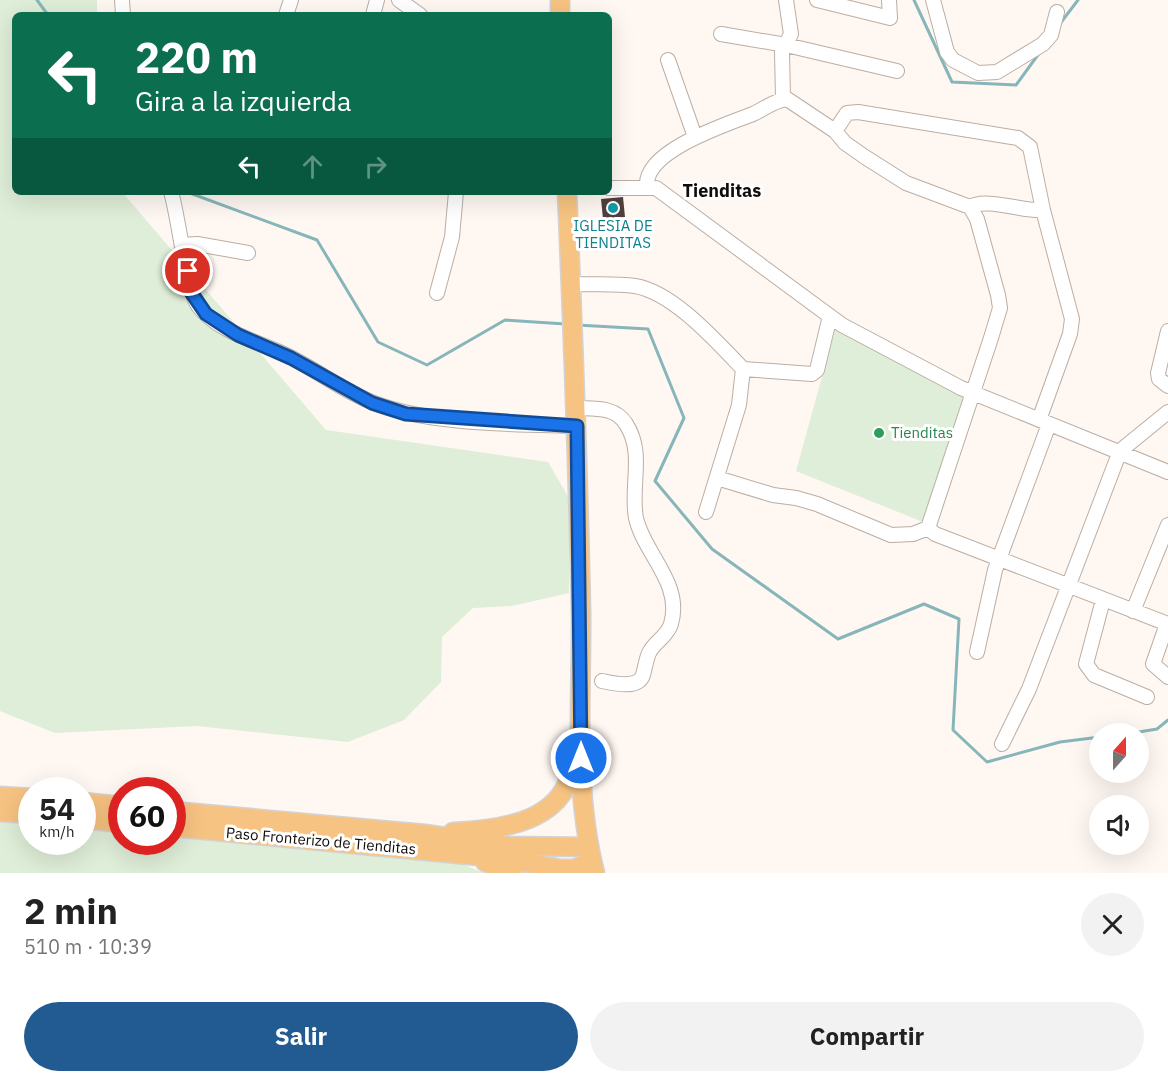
<!DOCTYPE html>
<html lang="es">
<head>
<meta charset="utf-8">
<style>
  body { margin:0; font-family:"IBM Plex Sans",sans-serif; background:#f2f2f2; color:#222; height:100vh; display:flex; flex-direction:column; font-size:22px; white-space:nowrap }
  * { box-sizing:border-box; margin:0 }
  p { font-size:20px; color:#767676 }
  .icon { flex:none; width:33px; height:33px; fill:none; stroke:currentColor; stroke-width:2; stroke-linecap:round; stroke-linejoin:round }
  .map { position:relative; height:873px; overflow:hidden }
  .sheet { display:flex; flex-direction:column; background:#fff; flex:1 }
  .sheet>* { flex:none }
  .banner { position:absolute; left:12px; top:12px; width:600px; height:183px; border-radius:9px; box-shadow:0 6px 24px #0002; background:#0b6e4f; color:#fff; overflow:hidden }
  .needle { width:39px; rotate:21deg }
  .buttons { position:absolute; left:1089px; top:723px; display:grid; gap:12px }
  .buttons a { display:grid; place-items:center; width:60px; height:60px; border-radius:50%; background:#fff; box-shadow:0 6px 24px #0002; font-size:30px }
  .speed { position:absolute; left:18px; top:777px; display:flex; gap:12px; font-size:30px; font-weight:700; text-align:center }
  .speed>* { display:grid; place-content:center; width:78px; height:78px; border-radius:50%; background:#fff; box-shadow:0 6px 24px #0002; line-height:1 }
  .speed small { font-size:15px; font-weight:400 }
  .speed .limit { border:9px solid #d22; background:#fff; color:#111 }
  .pin { position:absolute; display:grid; place-items:center; width:51px; height:51px; color:#fff; margin:-26px; border:3px solid #fff; border-radius:50%; box-shadow:0 2px 6px #0007 }
  .me { position:absolute; width:66px; margin:-33px; rotate:0deg; stroke-linejoin:round; filter:drop-shadow(0 0 4px #0008) }
  .turn { display:flex; align-items:center; gap:21px; height:126px; padding:0 24px; font-size:27px }
  .turn .icon { width:78px; height:78px; stroke-width:2.5 }
  .turn b { display:block; font-size:42px; line-height:51px }
  .lanes { display:flex; align-items:center; height:57px; padding:0 24px; background:#0003; justify-content:center; gap:30px; direction:ltr }
  .lanes .off { opacity:.35 }
  .round { display:grid; place-items:center; flex:none; width:63px; height:63px; border-radius:32px; background:#f2f2f2 }
  .summary { display:flex; align-items:center; justify-content:space-between; height:102px; padding:0 24px }
  h1 { font-size:36px; font-weight:700; line-height:45px }
  .action { display:flex; gap:12px; margin-top:auto; padding:12px 24px }
  .action a { flex:1; height:69px; border-radius:36px; background:#215b92; color:#fff; font-size:24px; font-weight:700; line-height:69px; text-align:center }
  .action a+a { background:#f2f2f2; color:#222 }
  .map>svg:first-child { display:block }
  .green { fill:#dfeed8 }
  .lines { fill:none; stroke-linecap:round; stroke-linejoin:round }
  .stream { stroke:#87b6ba; stroke-width:3 }
  .building { fill:#4d403e }
  .minor-casing { stroke:#baaea5; stroke-width:16 }
  .major-casing { stroke:#d4d3d3; stroke-width:21 }
  .minor { stroke:#fff; stroke-width:14 }
  .major { stroke:#f7c382; stroke-width:18 }
  .route-casing { stroke:#114b97; stroke-width:15 }
  .route { stroke:#1a73e8; stroke-width:10 }
  .culture-dot { fill:#0f9aa8; stroke:#fff; stroke-width:2 }
  .leisure-dot { fill:#2e9e5b; stroke:#fff; stroke-width:2 }
  .labels { text-anchor:middle; stroke-width:6; stroke-linejoin:round; paint-order:stroke }
  .culture-label { font-size:15px; fill:#0d838f; stroke:#fff }
  .leisure-label { font-size:15px; fill:#27864d; stroke:#fff; text-anchor:start }
  .street-label { font-size:15px; fill:#110d0a; stroke:#fff }
  .quarter-label { font-size:18px; font-weight:bold; fill:#110d0a; stroke:#fff }
</style>
</head>
<body>
<div class="map">
<svg width="1168" height="873" viewBox="0 0 1168 873">
  <rect width="100%" height="100%" fill="#fff7f1"/>
  <path class="green" d="M0,0H97V15H15V192H122L326,430L548,462L569,498V593L512,606L473,608L442,637L441,682L404,720L348,742L197,726L55,733L0,711Z
    M836,326L965,395L923,522L796,471Z
    M0,821L31,824L32,842H82L83,829L121,832L122,842H172L173,837L462,864L484,873H0Z"/>
  <g class="lines">
    <path class="stream" d="M37,0L48,15
      M914,0L952,82L1016,85L1040,52
      M1059,25L1078,0
      M187,192L317,240L378,342L427,365L505,320L565,324
      M577,325L648,329L684,418L655,481L712,549L838,639L924,604L959,619L953,730L987,762L1060,742L1100,737
      M1127,734L1157,729L1168,720"/>
  </g>
  <path class="building" d="M623,197L625,217L603,219L601,199Z"/>
  <g class="lines">
    <g class="minor-casing">
      <path id="minor" d="M122,0L123,15
        M399,0L420,15
        M817,0L890,18L889,0
        M933,0L947,52L953,60L978,73L997,72L1043,44L1051,35L1057,12
        M286,15L291,0
        M373,15L377,0
        M721,34L786,45L897,71
        M668,60L695,137
        M783,99L782,52L791,34L786,0
        M835,131L847,113L858,112L1018,138L1030,147L1043,210L1072,319L1070,334L1039,420
        M647,186C644,151 725,125 753,114C764,109 775,100 787,99L835,131L845,143L865,157L906,183L970,207L977,219L998,295L1000,308L991,338L928,528L913,534L891,535L817,504L796,498L773,495L717,478
        M609,188H656L842,325L961,388L1168,472
        M171,192C179,218 186,290 199,307C217,330 252,340 277,351C311,365 340,390 374,403C431,425 515,424 577,426
        M970,207C986,197 1023,212 1043,210
        M183,245L197,244L248,253
        M571,284C592,285 615,283 635,286C673,292 717,342 743,369L739,405L706,512
        M437,293L452,237L456,192
        M1168,331L1158,373L1159,379L1168,386
        M743,369L812,374L817,370L830,316
        M576,408C594,409 615,406 626,424C645,453 630,486 636,518C644,554 683,583 671,624C667,637 654,642 649,653C646,660 645,668 643,675C638,690 613,683 602,681
        M928,528L935,534L1168,624
        M1103,600L1086,664L1094,675L1147,697
        M1133,611L1168,525
        M1167,624L1153,664L1168,677
        M977,652L995,570L1049,424
        M1002,744L1029,689L1120,451L1168,412"/>
    </g>
    <g class="major-casing">
      <path id="major" d="M560,0V15
        M567,192C573,331 578,471 581,610C582,697 573,788 595,873
        M0,796L32,798
        M82,802L122,806
        M172,811L425,834L507,846L589,847
        M0,812L32,814
        M82,819L122,823
        M172,827L500,858L561,869H574L592,861
        M453,832C506,830 575,820 573,751
        M485,862L512,873"/>
    </g>
    <use href="#minor" class="minor"/>
    <use href="#major" class="major"/>
  </g>
  <g class="lines">
    <g class="route-casing">
      <path id="route" d="M188,271L191,292L206,314L238,335L291,358L372,403L406,414L577,426L581,758"/>
    </g>
    <use href="#route" class="route"/>
  </g>
  <circle class="culture-dot" cx="613" cy="208" r="6"/>
  <circle class="leisure-dot" cx="879" cy="433" r="6"/>
  <g class="labels">
    <g class="culture-label">
      <text x="613" y="231">IGLESIA DE<tspan x="613" dy="17">TIENDITAS</tspan></text>
    </g>
    <g class="leisure-label">
      <text x="891" y="438">Tienditas</text>
    </g>
    <g class="street-label">
      <text transform="translate(321 841) rotate(5)" y="5">Paso Fronterizo de Tienditas</text>
    </g>
    <g class="quarter-label">
      <text x="722" y="197">Tienditas</text>
    </g>
  </g>
</svg>
<div class="buttons">
<a><svg class="needle" viewBox="-14 -14 28 28"><path d="M0-13l5 13h-10z" fill="#e53935"/><path d="M0 13l5-13h-10z" fill="#767676"/></svg></a>
<a><svg class="icon" aria-label="sound" viewBox="0 0 24 24"><path d="M4 9h4l5-4v14l-5-4H4zM17 9q2 3 0 6"/></svg></a>
</div>
<div class="speed"><div>54<small>km/h</small></div><div class="limit">60</div></div>
<div class="pin" style="left:188px;top:271px;background:#d93025"><svg class="icon" aria-label="arrive" viewBox="0 0 24 24"><path d="M6 21V4h12l-3 4 3 4H6"/></svg></div>
<svg class="me" style="left:581px;top:758px" viewBox="-20 -20 40 40"><circle r="17" fill="#1a73e8" stroke="#fff" stroke-width="3"/><path d="M0-11L8 9 0 5-8 9z" fill="#fff"/></svg>
<div class="banner">
<div class="turn"><svg class="icon" aria-label="left" viewBox="0 0 24 24"><path d="M17 20v-9H6M10 6l-5 5 5 5"/></svg><div><b>220 m</b>Gira a la izquierda</div></div>
<div class="lanes"><svg class="icon" aria-label="left" viewBox="0 0 24 24"><path d="M17 20v-9H6M10 6l-5 5 5 5"/></svg><svg class="icon off" aria-label="ahead" viewBox="0 0 24 24"><path d="M12 20V5M6 11l6-6 6 6"/></svg><svg class="icon off" aria-label="right" viewBox="0 0 24 24"><path d="M7 20v-9h11M14 6l5 5-5 5"/></svg></div>
</div>
</div>
<section class="sheet">
<div class="summary"><div><h1>2 min</h1><p>510 m · 10:39</p></div><a class="round"><svg class="icon" aria-label="close" viewBox="0 0 24 24"><path d="M6 6l12 12M18 6L6 18"/></svg></a></div>
<div class="action"><a>Salir</a><a>Compartir</a></div>
</section>
</body>
</html>
